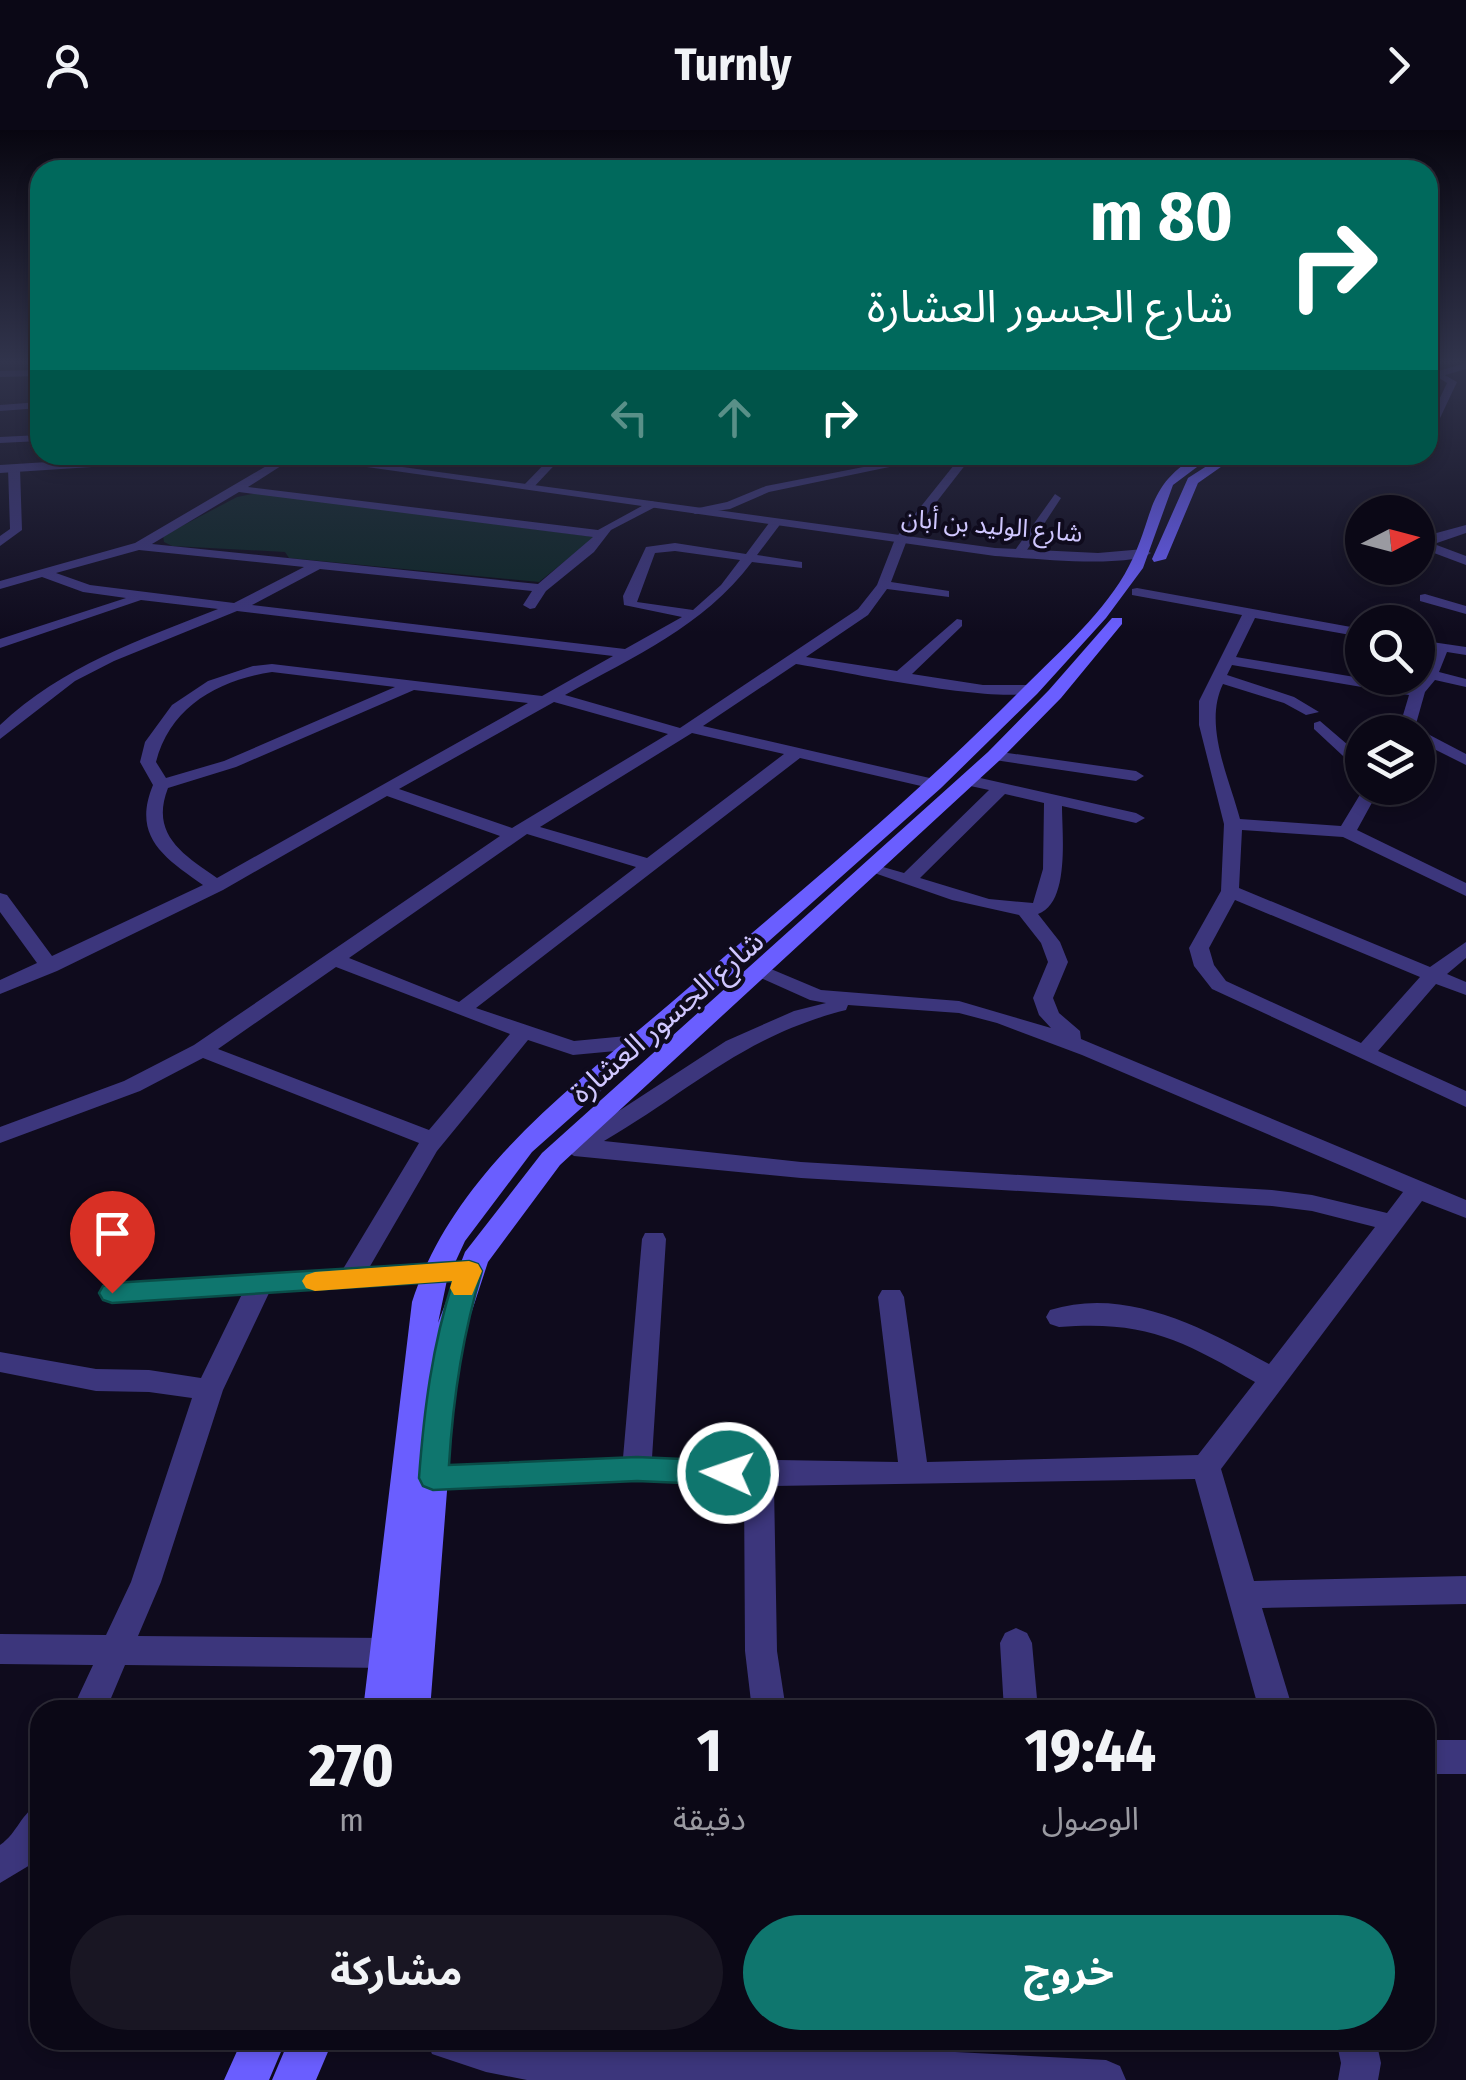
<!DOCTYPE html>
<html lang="ar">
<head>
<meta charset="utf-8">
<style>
  body { margin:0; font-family:"Fira Sans Condensed","Noto Sans Arabic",sans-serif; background:#191623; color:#f1f3f6; direction:rtl; height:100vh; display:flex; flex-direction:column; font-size:38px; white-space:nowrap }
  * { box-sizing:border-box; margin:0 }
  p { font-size:32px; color:#9a9aa1 }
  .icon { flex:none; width:55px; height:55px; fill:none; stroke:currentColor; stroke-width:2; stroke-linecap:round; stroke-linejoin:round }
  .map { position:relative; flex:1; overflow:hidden; direction:ltr }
  .details { position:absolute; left:30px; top:1570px; width:1405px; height:350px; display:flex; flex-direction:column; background:#0b0816; border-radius:30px; box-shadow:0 5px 15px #0003,0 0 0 2px #2b2935; direction:rtl }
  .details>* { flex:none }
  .top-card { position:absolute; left:30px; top:30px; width:1408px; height:305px; border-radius:30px; box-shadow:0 5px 15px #0003,0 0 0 2px #2b2935; direction:rtl; background:#00695c; color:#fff; overflow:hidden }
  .needle { width:65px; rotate:84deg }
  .buttons { position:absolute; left:1345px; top:365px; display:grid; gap:20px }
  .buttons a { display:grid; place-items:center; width:90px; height:90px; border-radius:50%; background:#0b0816; box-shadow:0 5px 15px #0003,0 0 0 2px #2b2935; font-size:50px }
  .pin { position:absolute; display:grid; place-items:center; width:85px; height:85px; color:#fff; margin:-102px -42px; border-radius:50% 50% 50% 0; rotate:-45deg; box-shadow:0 0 10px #0007 }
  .pin .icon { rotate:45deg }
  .me { position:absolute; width:110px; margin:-55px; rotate:273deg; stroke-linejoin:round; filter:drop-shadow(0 0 8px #0008) }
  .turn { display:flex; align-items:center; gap:35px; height:210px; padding:0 40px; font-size:45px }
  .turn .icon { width:130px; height:130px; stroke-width:2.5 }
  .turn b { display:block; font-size:70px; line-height:85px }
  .lanes { display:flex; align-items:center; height:95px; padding:0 40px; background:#0003; justify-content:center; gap:50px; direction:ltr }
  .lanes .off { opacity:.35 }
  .eta { display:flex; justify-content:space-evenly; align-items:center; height:170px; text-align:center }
  .eta b { font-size:60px; font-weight:700; line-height:70px }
  .primary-button { display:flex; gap:20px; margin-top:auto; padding:20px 40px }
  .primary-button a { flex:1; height:115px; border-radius:60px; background:#0f766e; color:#fff; font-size:40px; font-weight:700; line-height:115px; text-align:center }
  .primary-button a+a { background:#191623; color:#f1f3f6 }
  header { display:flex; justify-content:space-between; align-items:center; height:130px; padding:0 40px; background:#0b0816; font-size:45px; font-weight:700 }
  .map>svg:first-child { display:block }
  .green { fill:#0e2627 }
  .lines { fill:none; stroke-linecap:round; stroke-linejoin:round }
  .minor { fill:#3c367c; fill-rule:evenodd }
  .tertiary { fill:#3c367c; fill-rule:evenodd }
  .secondary { fill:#6a5eff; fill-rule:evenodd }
  .route { fill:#0f766e; stroke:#0a4d48; stroke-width:2.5 }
  .slow { fill:#f59e0b }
  .labels { text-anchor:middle; stroke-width:8; stroke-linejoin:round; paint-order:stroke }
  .far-street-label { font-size:25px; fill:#d0c7ff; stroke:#0f0b1d }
  .street-label { font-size:30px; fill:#d0c7ff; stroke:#0f0b1d }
</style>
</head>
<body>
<header><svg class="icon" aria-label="forward" viewBox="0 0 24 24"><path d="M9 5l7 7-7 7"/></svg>Turnly<svg class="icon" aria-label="person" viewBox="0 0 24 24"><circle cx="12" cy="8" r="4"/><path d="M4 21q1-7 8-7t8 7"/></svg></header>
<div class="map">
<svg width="1466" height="1950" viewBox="0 0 1466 1950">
  <rect width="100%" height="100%" fill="#0f0b1d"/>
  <path class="green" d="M257,363L595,407L539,452L289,428L285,422L172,416L164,412L163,406L237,367Z"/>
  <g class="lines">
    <path class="minor" d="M40,240V246L0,247V241Z
      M1441,243L1457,252L1433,303L1428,306V293L1447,253L1436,246Z
      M40,272V278L0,281V275Z
      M40,305V311L0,313V307Z
      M285,325H298L248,357L598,400L651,371L661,374L611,400L594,422L546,461L535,478L530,479L523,475L532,461L320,439L252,475L625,519L682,487L624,475L623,466L646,417L675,413L746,424L772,389H780L782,392L757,425L802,432V438L752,432C703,497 634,526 565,565L680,598L858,479L877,455L895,409L962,325H973L907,410L891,452L949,461V467L887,459L868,485L806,527L897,541L957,489L962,490V496L912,544L983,555H1031L1039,560C1011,578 837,540 796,534L703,596L934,649L942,654L934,659L800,628L476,878L574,911L637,905L648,912L637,919L573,925L528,910L437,1021L369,1138L469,1132L478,1134L482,1141L478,1148L269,1163L223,1260L161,1452L138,1506L388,1508L399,1512L404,1523L399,1534L388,1538L125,1535L106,1580H72L93,1535L0,1534V1504L106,1505L131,1452L192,1268L149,1262L96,1261L0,1242V1222L96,1239L149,1240L201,1248L242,1164L112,1173L103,1170L99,1163L103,1156L343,1139L419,1013L203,928L140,961L0,1013V997L124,951L194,915L500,706L387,666L223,760L57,841L0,864V850L37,833L0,782V763L7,765L52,826L203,755C163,727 132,706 153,655L140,632L145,612L172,575L208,551L253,536L272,534L542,566L613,526L237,481L114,531L75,551L0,609V595C63,536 139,510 218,479L141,470L0,518V509L126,468L83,462L42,447L0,459V451L135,413ZM239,362L593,407L538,454L152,414ZM139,420L304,437L234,473L90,455L56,443ZM675,421L740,430L721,455L693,480L637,472L655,423ZM272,542L395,557L224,631L166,648L156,632C170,577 218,550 272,542ZM414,560L528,573L217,748C182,724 150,704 168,658L236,637ZM554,572L668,604L512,698L399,659ZM692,603L784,624L647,728L540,697ZM527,704L636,737L459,872L349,828ZM336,837L510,904L429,1000L218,919Z
      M553,325H564L532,359H524V355Z
      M925,325H947L769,362L730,379L695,384L689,380L727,372L766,356Z
      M14,335L20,338L22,400L0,416V406L10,399L8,338Z
      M1055,364L1061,368L1025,423L1015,426L1013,423Z
      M1466,395V403L1434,414L1466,426V435L1418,417V408Z
      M1137,458L1362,499V507L1255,488L1236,527L1414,557L1424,544L1433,520L1418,518V510L1466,517V525L1447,522L1439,542L1466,549V557L1435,550L1425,562L1414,601L1424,602L1466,624V635L1418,611V602H1398L1409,565L1232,535L1227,545L1294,567L1319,582L1306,585L1284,573L1223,554C1203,595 1229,647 1240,689L1341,696L1364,658H1380L1357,700L1466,753V766L1343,707L1242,700L1239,758L1430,837L1466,812V828L1447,844L1466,852V865L1436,854L1378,921L1466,961V977L1212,859L1194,836L1189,818L1221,761L1224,694L1199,595V571L1242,485L1132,465V459ZM1235,770L1420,847L1361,913L1226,851L1214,835L1209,818Z
      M1425,464L1466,476V484L1420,471V465Z
      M1320,591L1362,627V640L1356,638L1314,599V593Z
      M994,621L1136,641L1144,646L1136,651L988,629V623Z
      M967,645L1136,683L1145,688L1136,693L1062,676C1062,704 1070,773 1038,784L1060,812L1068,832L1053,868L1059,883L1080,901L1081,909L1466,1070V1088L1422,1071L1221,1339L1254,1451L1466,1446V1474L1262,1478L1293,1580H1259L1195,1349L774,1356L777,1521L786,1580H752L745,1521L744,1355L637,1351L433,1360L423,1357L418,1348L423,1339L433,1336L623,1328L642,1109L645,1103H663L666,1109L652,1328L898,1332L878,1167L882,1160H900L904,1167L927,1332L1198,1325L1255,1252C1182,1210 1146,1190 1059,1197L1050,1194L1046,1187L1050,1180C1126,1156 1204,1198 1269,1234L1375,1097L1312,1081L1272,1076L801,1048L574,1026L562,1018L726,911L794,881L826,873L810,870L752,844L749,840L759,834L821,860L959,871L1051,898L1039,885L1033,868L1048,832L1041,813L1019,785L952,770L860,738L869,733L904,743L989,660L961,654V646ZM1005,664L1044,673L1043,739L1033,773L989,769L920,748ZM848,875L959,883L997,893L1082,925L1403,1062L1387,1083L1312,1065L1272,1060L801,1032L604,1011C692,960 743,906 846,880Z
      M1016,1498L1027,1503L1032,1513L1038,1580H1004L1000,1513L1005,1503Z
      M1425,1610H1466V1644H1425Z
      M40,1674V1729L0,1753V1715C18,1703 21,1682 40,1674Z
      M426,1910H524L630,1918L859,1917L1106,1930L1120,1936L1126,1950H527L486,1942L432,1924Z
      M1336,1910H1376L1381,1933L1378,1950H1338L1341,1933Z"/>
    <path class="tertiary" d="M1466,233V239L1428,250V244Z
      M158,325H220L214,329L0,343V335Z
      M282,325H315L995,418L1098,423L1144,419L1151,423C1126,439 1029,428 995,426Z"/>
    <path class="secondary" d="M1198,325H1213L1173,355L1143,438L1106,488L1037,564L941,658L532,1022L465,1111L447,1150L438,1193L465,1122L542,1023L988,622L1049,560L1112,488H1122V494L1061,568L1000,630L560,1035L488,1132L465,1202L455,1258L430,1580H363L412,1172C456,1035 584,949 687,859C801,760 919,664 1025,556C1060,521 1106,481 1129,436C1155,387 1144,357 1198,325Z
      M1224,325H1238L1198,353L1166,429L1154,432L1152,429L1188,348Z
      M242,1910H286L269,1950H224Z
      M289,1910H333L316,1950H272Z"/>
  </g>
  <linearGradient id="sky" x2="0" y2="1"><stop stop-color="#080610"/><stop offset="0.46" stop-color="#31344c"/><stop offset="1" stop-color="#31344c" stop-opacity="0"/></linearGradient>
  <rect width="1466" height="503" fill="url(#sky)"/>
  <path class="route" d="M469,1131L478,1134L482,1141C462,1206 453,1267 449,1335L637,1327L728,1331L739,1334L743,1343L739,1352L728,1355L637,1351L433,1360L423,1356L419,1348C424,1280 432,1216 453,1151L112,1173L103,1170L99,1163L103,1156L112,1153Z"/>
  <path class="slow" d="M469,1131L478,1134L482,1141L472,1165H454L450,1158L452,1151L315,1161L306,1158L302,1151L306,1145L315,1142Z"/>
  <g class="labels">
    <g class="far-street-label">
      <text transform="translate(992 395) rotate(5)" y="9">شارع الوليد بن أبان</text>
    </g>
    <g class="street-label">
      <text transform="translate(667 887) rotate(-41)" y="10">شارع الجسور العشارة</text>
    </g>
  </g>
</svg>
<div class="buttons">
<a><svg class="needle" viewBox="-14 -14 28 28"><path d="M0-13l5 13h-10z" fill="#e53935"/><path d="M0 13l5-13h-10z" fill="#9a9aa1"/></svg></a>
<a><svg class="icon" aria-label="search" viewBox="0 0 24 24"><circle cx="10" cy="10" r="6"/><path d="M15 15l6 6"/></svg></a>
<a><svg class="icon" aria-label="layers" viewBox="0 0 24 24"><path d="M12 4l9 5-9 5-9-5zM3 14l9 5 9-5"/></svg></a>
</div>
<div class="pin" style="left:112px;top:1163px;background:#d93025"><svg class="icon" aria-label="arrive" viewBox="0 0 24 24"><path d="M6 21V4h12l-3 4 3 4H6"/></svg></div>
<svg class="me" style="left:728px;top:1343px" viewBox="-20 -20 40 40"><circle r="17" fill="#0f766e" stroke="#fff" stroke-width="3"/><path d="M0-11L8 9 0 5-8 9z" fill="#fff"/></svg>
<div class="top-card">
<div class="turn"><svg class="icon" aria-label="right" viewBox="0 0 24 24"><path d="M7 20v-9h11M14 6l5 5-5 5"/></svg><div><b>80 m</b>شارع الجسور العشارة</div></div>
<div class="lanes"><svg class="icon off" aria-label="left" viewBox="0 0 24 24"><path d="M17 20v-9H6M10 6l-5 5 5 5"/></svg><svg class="icon off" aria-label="ahead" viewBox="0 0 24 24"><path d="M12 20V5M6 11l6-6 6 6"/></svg><svg class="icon" aria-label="right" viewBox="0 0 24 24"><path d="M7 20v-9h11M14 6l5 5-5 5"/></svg></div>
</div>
<section class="details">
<div class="eta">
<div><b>19:44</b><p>الوصول</p></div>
<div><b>1</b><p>دقيقة</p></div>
<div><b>270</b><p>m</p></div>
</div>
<div class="primary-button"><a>خروج</a><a>مشاركة</a></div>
</section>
</div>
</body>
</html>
